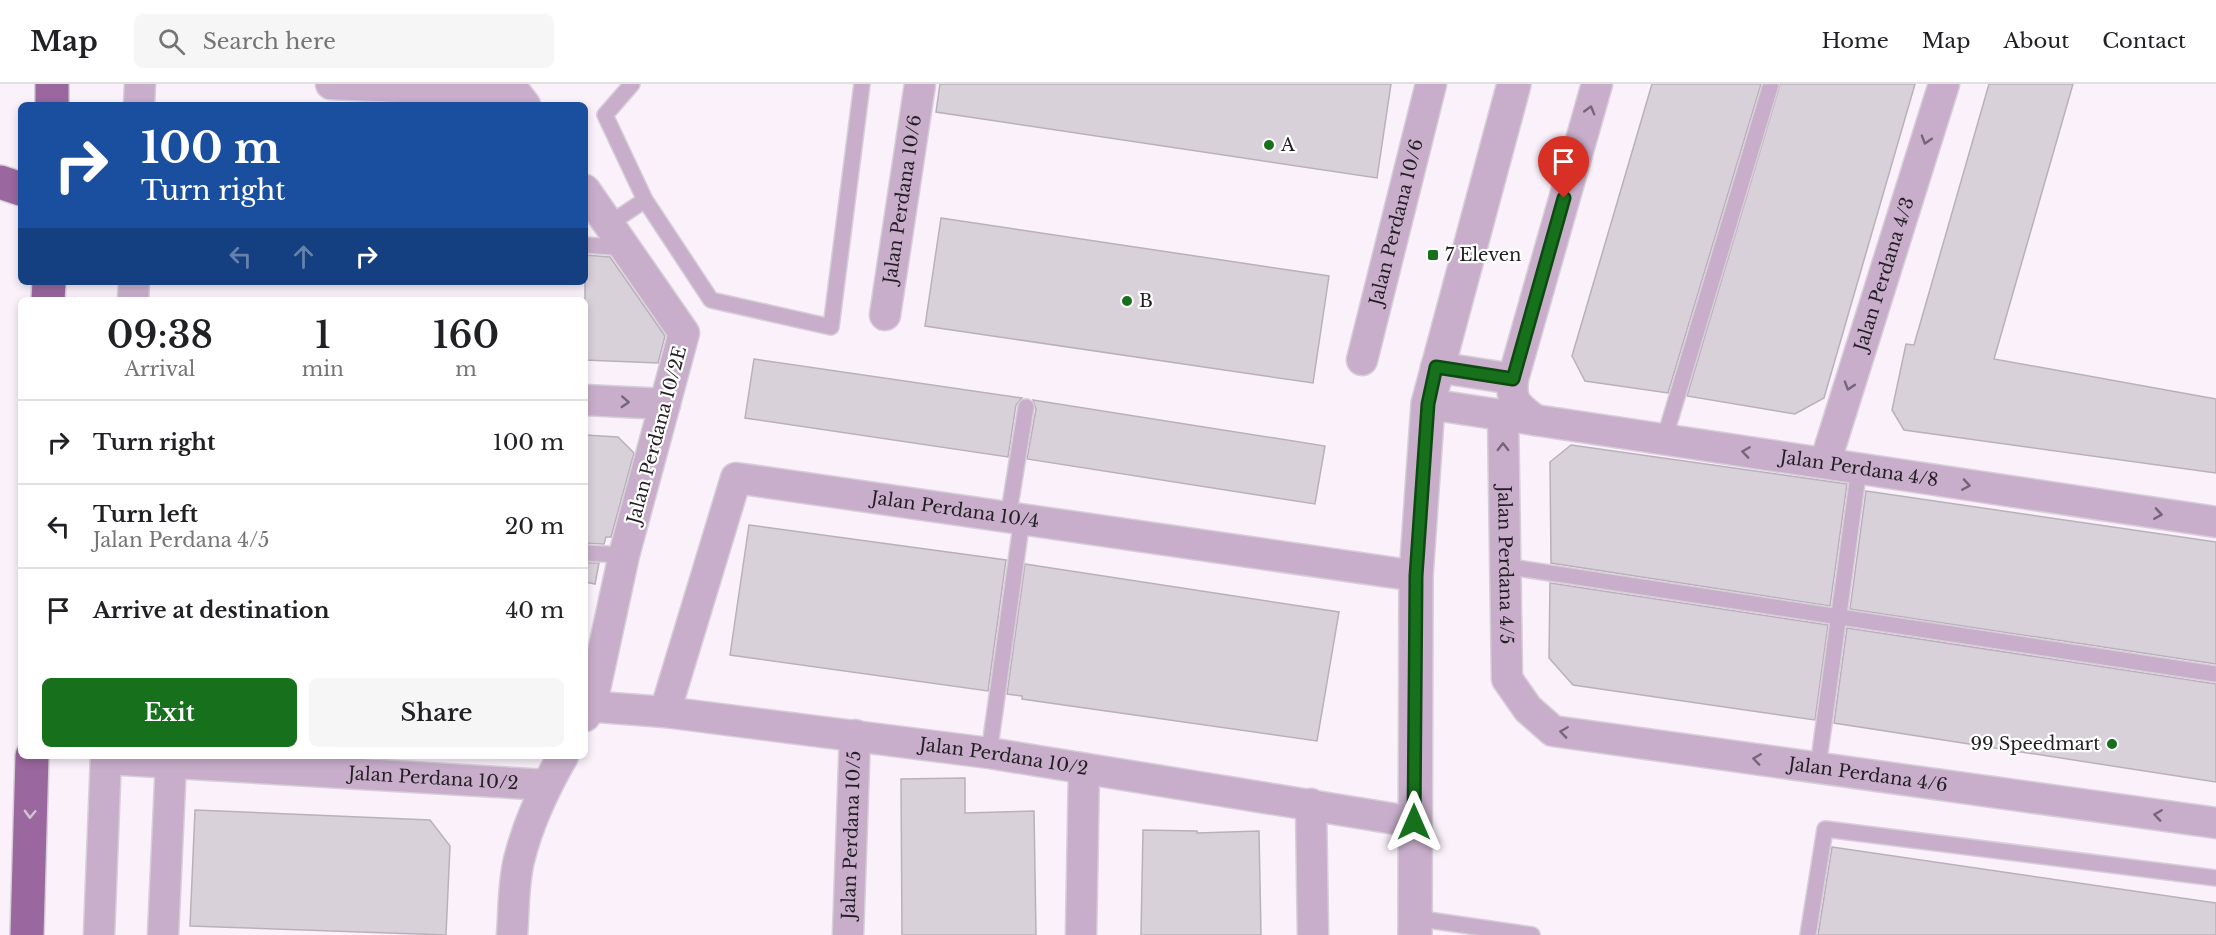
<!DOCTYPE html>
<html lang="en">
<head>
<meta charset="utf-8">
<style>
  body { margin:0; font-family:"Libre Baskerville",serif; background:#f6f6f6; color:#202124; height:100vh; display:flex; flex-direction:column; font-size:22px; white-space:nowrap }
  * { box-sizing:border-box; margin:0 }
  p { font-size:20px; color:#757577 }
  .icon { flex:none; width:33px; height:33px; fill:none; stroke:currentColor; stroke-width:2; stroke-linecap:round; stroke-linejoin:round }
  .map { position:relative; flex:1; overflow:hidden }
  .side { position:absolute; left:18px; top:213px; width:570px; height:462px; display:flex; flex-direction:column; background:#fff; border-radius:9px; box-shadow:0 3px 9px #0003 }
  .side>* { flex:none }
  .guide { position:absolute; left:18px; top:18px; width:570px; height:183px; border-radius:9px; box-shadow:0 3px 9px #0003; background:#1a4fa0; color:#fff; overflow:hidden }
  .pin { position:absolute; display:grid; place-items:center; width:51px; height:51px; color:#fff; margin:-62px -26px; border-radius:50% 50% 50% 0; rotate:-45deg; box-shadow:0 0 6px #0007 }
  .pin .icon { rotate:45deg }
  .me { position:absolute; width:66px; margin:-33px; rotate:0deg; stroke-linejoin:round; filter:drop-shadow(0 0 4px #0008) }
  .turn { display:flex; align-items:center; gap:21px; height:126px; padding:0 24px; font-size:27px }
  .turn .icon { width:78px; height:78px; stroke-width:2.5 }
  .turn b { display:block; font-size:42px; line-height:51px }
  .lanes { display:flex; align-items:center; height:57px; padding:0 24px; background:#0003; justify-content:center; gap:30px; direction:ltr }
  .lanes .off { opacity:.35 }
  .eta { display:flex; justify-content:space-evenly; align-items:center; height:102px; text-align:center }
  .eta b { font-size:36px; font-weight:600; line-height:42px }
  .button { display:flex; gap:12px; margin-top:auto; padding:12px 24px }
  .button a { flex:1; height:69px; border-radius:9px; background:#16701c; color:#fff; font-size:24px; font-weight:600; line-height:69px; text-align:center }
  .button a+a { background:#f6f6f6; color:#202124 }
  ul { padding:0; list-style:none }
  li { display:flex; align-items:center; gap:18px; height:84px; padding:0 24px; border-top:2px solid #e0e0e0 }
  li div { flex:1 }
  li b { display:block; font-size:22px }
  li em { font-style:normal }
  header { display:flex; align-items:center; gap:36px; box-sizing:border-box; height:84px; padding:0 30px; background:#fff; border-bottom:2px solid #e0e0e0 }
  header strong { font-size:28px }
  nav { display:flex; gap:33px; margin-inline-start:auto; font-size:21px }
  .search { width:420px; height:54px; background:#f6f6f6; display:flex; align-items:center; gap:15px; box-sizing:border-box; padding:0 21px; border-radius:9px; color:#757577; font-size:22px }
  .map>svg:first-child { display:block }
  .building { fill:#d9d1da; stroke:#b9b1ba; stroke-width:1.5 }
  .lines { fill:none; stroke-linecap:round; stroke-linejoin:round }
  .service-casing { stroke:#d7cfd8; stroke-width:18 }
  .minor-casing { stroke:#d7cfd8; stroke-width:33 }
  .tertiary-casing { stroke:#d7cfd8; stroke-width:36 }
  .trunk-casing { stroke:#d7cfd8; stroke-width:36 }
  .service { stroke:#c8aecb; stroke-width:15 }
  .minor { stroke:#c8aecb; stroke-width:30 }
  .tertiary { stroke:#c8aecb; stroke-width:33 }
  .trunk { stroke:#9a679e; stroke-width:33 }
  .oneway { stroke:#756677 }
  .oneway2 { stroke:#d7c2d8 }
  .route-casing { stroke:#0e4912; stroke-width:15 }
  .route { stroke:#16701c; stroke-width:10 }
  .poi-dot { fill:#16701c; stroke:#fff; stroke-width:2 }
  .labels { text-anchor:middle; stroke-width:4.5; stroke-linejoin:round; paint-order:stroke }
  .poi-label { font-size:18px; fill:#221f23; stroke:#fff; text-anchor:start }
  .street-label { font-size:18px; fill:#221f23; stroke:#fff }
</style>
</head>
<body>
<header>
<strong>Map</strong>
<div class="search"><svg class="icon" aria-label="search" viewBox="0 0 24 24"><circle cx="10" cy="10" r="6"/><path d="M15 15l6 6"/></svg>Search here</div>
<nav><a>Home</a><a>Map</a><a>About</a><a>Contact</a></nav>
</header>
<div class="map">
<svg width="2216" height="851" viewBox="0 0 2216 851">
  <rect width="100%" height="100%" fill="#faf1fb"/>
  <path class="building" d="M940,0H1391L1377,94L936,28Z
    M1652,0H1761L1668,309L1585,297L1572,272Z
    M1780,0H1915L1824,314L1795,330L1687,312Z
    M1989,0H2073L1994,275L2216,315V389L1904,346L1892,326L1906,260L1914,261Z
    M941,134L1329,192L1313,299L925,242Z
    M585,171L610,173L665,252L658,279L585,276Z
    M754,275L1022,314L1016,321L1008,373L745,334Z
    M1033,316L1325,362L1315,420L1027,375L1036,325Z
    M585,351L618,353L634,369L611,453H606L604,460L585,459Z
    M1571,361L1847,400L1830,522L1551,479L1550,378Z
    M1866,407L2216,458V580L1850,525Z
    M749,441L1006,476L988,607L730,571Z
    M585,479H599L595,500L585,498Z
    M1025,480L1339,528L1317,657L1022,615V612L1007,610Z
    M1550,499L1828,541L1815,636L1573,601L1549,574Z
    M1847,544L2216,600V698L1834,639Z
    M965,694V729L1034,727L1036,851H902L901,695Z
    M195,726L430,736L450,762L446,851L190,842Z
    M1143,746L1197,747V749L1259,747L1261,851H1141Z
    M1832,763L2216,819V851H1818Z"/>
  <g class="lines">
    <g class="service-casing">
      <path id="service" d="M645,116L711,216L831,243L862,0
        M609,140L645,116L605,31L632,0
        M585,161L626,164
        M1664,356L1771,0
        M1008,434L1026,323
        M585,469L624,471
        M1504,482L2216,590
        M989,669L1022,435
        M1818,683L1859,384
        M1414,834L1532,851
        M1808,851L1825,745L2216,794"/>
    </g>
    <g class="minor-casing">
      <g id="minor">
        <path d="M331,0L515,8L525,21"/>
        <path d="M139,21L140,0"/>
        <path d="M585,106L684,249L624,471L591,623L585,632"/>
        <path d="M133,216L134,198"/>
        <path id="s1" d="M885,231L920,0"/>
        <path id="s2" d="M1362,276L1431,0"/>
        <path d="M1436,283L1513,295"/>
        <path d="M585,316L665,320"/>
        <path id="s3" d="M1428,320L2216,438"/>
        <path id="s4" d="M1503,331L1507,595L1528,625L1553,647L2216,739"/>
        <path d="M1535,336C1518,322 1510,319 1513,295L1597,0"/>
        <path id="s5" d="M1825,379L1944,0"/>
        <path id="s6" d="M585,622L665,628L989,669L1414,738"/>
        <path id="s7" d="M665,628L736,394L1416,492"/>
        <path id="s8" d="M106,675L547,701"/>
        <path d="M1311,720L1313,851"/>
        <path d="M99,851L106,672"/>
        <path d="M163,851L171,678"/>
        <path d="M512,851C514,827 513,800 519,776C528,739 544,705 563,672"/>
        <path id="s9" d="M848,851L855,651"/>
        <path d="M1081,851L1084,685"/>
      </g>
    </g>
    <g class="tertiary-casing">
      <path id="tertiary" d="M1415,851L1416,492L1428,320L1514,0"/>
    </g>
    <g class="trunk-casing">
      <path id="trunk" d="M52,21V0
        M0,98L21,105
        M48,216L49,198
        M27,851L32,672"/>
    </g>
    <use href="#service" class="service"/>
    <use href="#minor" class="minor"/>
    <use href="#tertiary" class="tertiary"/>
    <use href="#trunk" class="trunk"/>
  </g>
  <defs><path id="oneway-chevron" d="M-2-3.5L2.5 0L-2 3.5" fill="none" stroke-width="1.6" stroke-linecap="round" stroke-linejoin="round" transform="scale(1.5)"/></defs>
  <g class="oneway">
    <use href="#oneway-chevron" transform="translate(1590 26) rotate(-74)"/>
    <use href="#oneway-chevron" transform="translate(1926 56) rotate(107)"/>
    <use href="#oneway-chevron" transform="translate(1849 302) rotate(107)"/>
    <use href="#oneway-chevron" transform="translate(625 318) rotate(3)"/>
    <use href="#oneway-chevron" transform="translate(1503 363) rotate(-90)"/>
    <use href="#oneway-chevron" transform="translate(1746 368) rotate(-172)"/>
    <use href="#oneway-chevron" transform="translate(1966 401) rotate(9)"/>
    <use href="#oneway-chevron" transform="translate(2158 430) rotate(9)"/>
    <use href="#oneway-chevron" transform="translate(1564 648) rotate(-172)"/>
    <use href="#oneway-chevron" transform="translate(1757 675) rotate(-172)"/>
    <use href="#oneway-chevron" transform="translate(2158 731) rotate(-172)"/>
  </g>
  <use class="oneway2" href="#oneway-chevron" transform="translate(30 730) rotate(92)"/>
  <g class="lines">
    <g class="route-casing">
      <path id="route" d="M1414,738L1416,492L1428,320L1436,283L1513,295L1564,114"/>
    </g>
    <use href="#route" class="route"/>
  </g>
  <g class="poi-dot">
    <circle cx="1269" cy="61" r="6"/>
    <rect x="1427" y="165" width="12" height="12" rx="3"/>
    <circle cx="1127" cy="217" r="6"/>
    <circle cx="2112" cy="660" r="6"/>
  </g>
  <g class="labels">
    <g class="poi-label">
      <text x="1281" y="67">A</text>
      <text x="1445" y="177">7 Eleven</text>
      <text x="1139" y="223">B</text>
      <text x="2100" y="666" text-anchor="end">99 Speedmart</text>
    </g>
    <g class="street-label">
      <text dy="6" stroke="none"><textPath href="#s1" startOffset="117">Jalan Perdana 10/6</textPath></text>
      <text dy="6" stroke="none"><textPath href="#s2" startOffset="142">Jalan Perdana 10/6</textPath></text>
      <text dy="6" stroke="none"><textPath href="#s5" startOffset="198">Jalan Perdana 4/3</textPath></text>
      <text transform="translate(657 351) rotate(-75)" y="6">Jalan Perdana 10/2E</text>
      <text dy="6" stroke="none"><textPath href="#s3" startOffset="436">Jalan Perdana 4/8</textPath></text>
      <text dy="6" stroke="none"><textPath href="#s7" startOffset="466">Jalan Perdana 10/4</textPath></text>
      <text dy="6" stroke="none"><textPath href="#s4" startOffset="150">Jalan Perdana 4/5</textPath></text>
      <text dy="6" stroke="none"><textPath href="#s6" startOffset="422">Jalan Perdana 10/2</textPath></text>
      <text dy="6" stroke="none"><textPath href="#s4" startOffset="652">Jalan Perdana 4/6</textPath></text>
      <text dy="6" stroke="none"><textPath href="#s8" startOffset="328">Jalan Perdana 10/2</textPath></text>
      <text dy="6" stroke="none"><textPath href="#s9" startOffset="100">Jalan Perdana 10/5</textPath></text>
    </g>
  </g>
</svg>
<div class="pin" style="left:1564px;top:114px;background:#d93025"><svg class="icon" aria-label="arrive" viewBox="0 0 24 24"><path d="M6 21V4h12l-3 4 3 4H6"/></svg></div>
<svg class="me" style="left:1414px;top:738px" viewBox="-20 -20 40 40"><path d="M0-17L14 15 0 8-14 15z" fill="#16701c" stroke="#fff" stroke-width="4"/></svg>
<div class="guide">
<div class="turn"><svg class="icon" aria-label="right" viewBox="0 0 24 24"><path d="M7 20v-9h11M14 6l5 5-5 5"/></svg><div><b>100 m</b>Turn right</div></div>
<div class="lanes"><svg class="icon off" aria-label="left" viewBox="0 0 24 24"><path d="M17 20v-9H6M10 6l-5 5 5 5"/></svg><svg class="icon off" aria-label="ahead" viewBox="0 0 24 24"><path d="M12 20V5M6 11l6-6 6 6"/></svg><svg class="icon" aria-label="right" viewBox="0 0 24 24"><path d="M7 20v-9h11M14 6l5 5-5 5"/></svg></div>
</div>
<section class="side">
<div class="eta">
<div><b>09:38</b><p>Arrival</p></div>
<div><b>1</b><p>min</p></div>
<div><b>160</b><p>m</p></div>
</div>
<ul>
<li><svg class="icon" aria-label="right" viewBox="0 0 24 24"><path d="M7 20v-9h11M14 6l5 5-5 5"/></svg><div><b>Turn right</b></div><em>100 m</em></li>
<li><svg class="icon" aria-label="left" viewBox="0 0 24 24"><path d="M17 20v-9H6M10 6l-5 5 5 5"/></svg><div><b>Turn left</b><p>Jalan Perdana 4/5</p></div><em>20 m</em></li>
<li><svg class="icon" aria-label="arrive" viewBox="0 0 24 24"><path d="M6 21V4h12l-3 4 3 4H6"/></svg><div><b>Arrive at destination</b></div><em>40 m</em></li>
</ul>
<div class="button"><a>Exit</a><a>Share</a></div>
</section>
</div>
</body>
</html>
